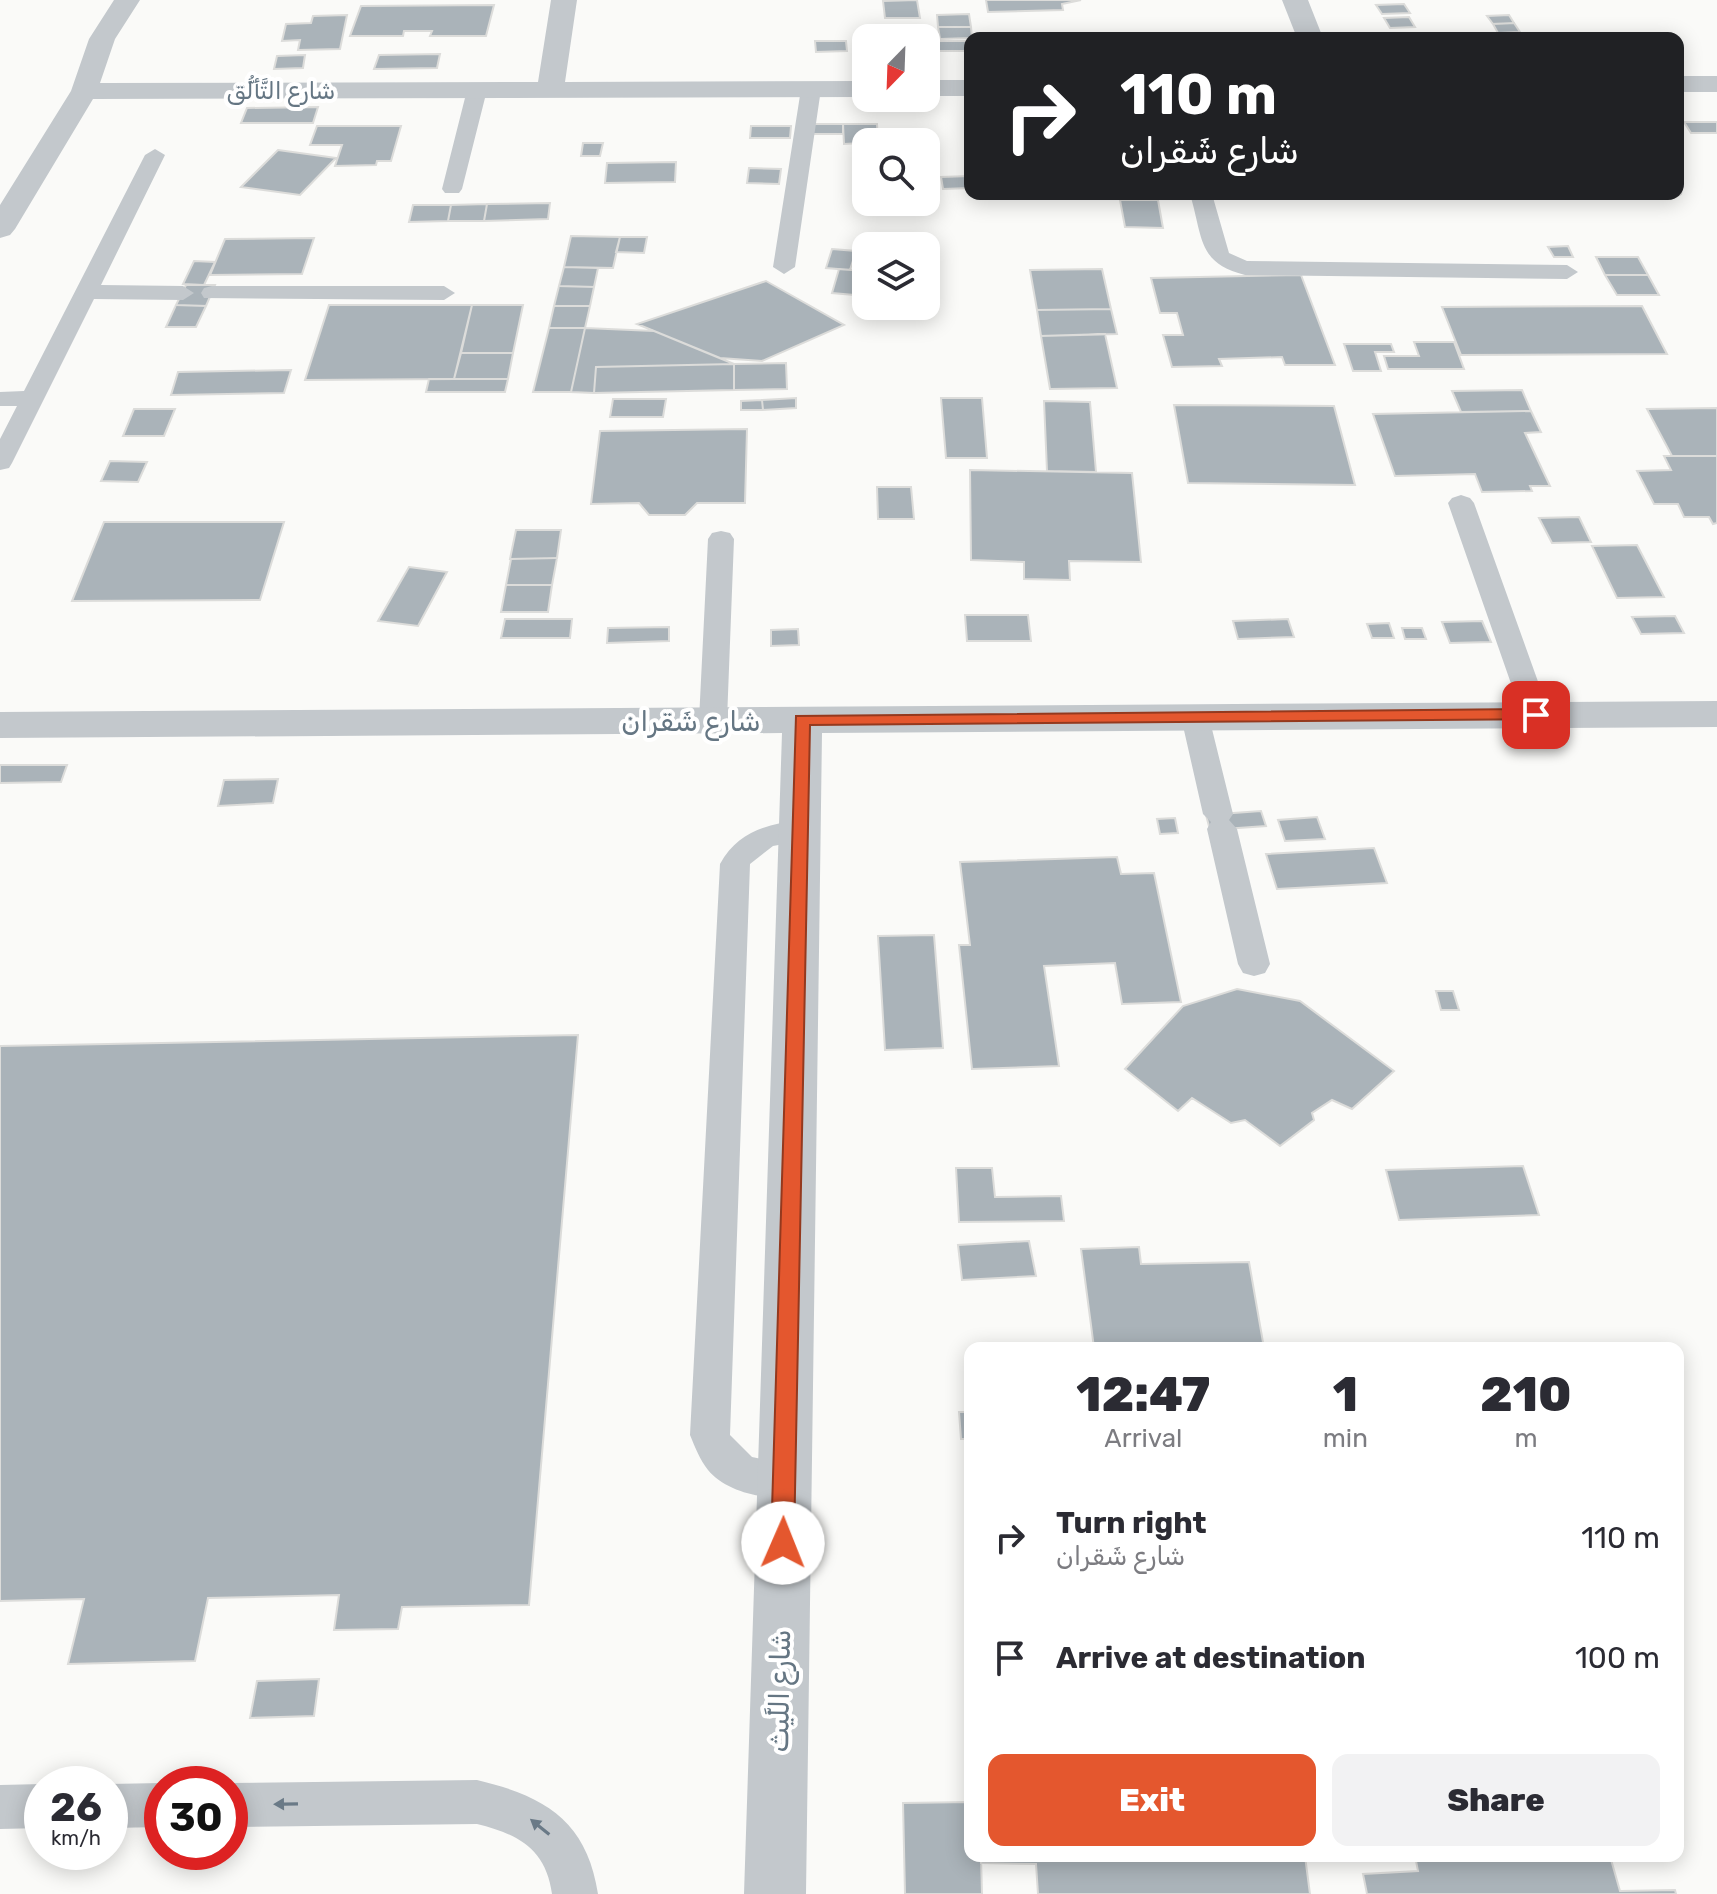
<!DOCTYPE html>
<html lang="en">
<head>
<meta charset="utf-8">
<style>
  body { margin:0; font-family:Rubik,"Noto Sans Arabic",sans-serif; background:#f2f2f3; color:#2b2b33; height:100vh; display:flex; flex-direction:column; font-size:30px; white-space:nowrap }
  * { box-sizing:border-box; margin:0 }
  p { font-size:26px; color:#7c7c81 }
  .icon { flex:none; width:44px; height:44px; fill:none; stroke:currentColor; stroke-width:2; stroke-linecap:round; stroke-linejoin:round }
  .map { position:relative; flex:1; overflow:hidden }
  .sheet { position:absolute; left:964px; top:1342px; width:720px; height:520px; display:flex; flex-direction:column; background:#fff; border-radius:16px; box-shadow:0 4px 20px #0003 }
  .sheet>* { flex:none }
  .banner { position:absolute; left:964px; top:32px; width:720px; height:168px; border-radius:16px; box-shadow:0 4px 20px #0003; background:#202124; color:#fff; overflow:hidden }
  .needle { width:52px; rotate:203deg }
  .fabs { position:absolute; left:852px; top:24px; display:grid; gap:16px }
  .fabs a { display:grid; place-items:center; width:88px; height:88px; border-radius:16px; background:#fff; box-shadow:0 4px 20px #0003; font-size:40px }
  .speed { position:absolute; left:24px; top:1766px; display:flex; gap:16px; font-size:40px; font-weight:700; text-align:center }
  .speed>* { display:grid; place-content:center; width:104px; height:104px; border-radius:50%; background:#fff; box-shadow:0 4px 20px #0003; line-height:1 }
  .speed small { font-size:20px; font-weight:400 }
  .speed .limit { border:12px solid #d22; background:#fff; color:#111 }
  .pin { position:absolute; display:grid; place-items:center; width:68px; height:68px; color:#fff; margin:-34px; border-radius:16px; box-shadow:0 4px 12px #0006 }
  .me { position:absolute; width:88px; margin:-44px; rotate:1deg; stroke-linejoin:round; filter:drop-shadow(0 0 6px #0008) }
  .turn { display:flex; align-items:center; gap:28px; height:168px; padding:0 24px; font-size:36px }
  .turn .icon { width:104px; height:104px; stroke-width:2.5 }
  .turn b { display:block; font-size:56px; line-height:68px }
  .eta { display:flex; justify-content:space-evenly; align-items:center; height:136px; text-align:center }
  .eta b { font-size:48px; font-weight:800; line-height:56px }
  .primary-button { display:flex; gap:16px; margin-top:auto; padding:16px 24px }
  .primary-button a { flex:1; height:92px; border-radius:16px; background:#e4572e; color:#fff; font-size:32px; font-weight:800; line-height:92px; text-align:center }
  .primary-button a+a { background:#f2f2f3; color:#2b2b33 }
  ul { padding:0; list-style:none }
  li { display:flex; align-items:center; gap:24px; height:120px; padding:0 24px }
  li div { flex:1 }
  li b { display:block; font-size:30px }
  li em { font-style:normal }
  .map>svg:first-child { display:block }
  .building { fill:#aab3b9; stroke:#dcdcda; stroke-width:2 }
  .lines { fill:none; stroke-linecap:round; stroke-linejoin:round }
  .service { fill:#c3c8cc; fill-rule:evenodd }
  .minor { fill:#c3c8cc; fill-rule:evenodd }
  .oneway { fill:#6a7a87 }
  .route { fill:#e4572e; stroke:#94391e; stroke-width:2 }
  .labels { text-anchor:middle; stroke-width:8; stroke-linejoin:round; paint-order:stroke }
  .far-street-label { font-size:24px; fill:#657683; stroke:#fff }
  .street-label { font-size:28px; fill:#657683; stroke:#fff }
</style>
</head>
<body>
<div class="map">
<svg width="1717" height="1894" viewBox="0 0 1717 1894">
  <rect width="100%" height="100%" fill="#fafaf8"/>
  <path class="building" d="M917,0L920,18H885L883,1Z
    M986,0H1081L1062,4L1063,10L988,12Z
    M1404,4L1410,13L1382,14L1376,5Z
    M494,5L486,36H430L432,31H404L403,36H350L361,6Z
    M969,14L971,27H938L937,15Z
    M347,15L340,49L298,50L300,40L282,41L286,24L311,23L313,16Z
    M1509,15L1514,23L1493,24L1487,16Z
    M1409,17L1415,27L1390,28L1384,18Z
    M1514,23L1520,32L1498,33L1493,24Z
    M938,27H971L972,38L940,39Z
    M815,41H846L847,51L816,52Z
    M934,41H970V51H935Z
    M440,54L437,68L374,69L379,55Z
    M305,55L303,68L274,69L277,56Z
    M318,107L313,123H241L247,108Z
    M1684,122H1717V133H1691Z
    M810,124H843V134H810Z
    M843,124H877L878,142L844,144Z
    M317,126H401L391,161H377L376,165L335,166L342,145H310Z
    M751,126H791L790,138H750Z
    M583,143H603L600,156H581Z
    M278,150L336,158L300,195L241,187Z
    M676,162L675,182L605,183L607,163Z
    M749,168L781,169L779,184L747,183Z
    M970,176V188L943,189L941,177Z
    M1678,183L1682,189L1681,194L1674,198H1653L1640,194H1678Z
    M1120,200H1158L1163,228L1125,227Z
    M550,203L548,219L484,221L487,204Z
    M487,204L484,221H448L451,205Z
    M413,205H451L448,221L409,222Z
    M571,236L620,237L613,268L564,267Z
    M620,237H647L644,253L616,252Z
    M314,238L302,274L210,275L225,239Z
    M1568,246L1573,257H1554L1548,247Z
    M832,249L856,251L850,270L826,268Z
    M1596,257H1638L1648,275H1605Z
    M194,261L215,262L204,285L183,284Z
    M564,267L598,268L594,287L559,286Z
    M839,269L866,271V296L832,293Z
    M1102,269L1111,309L1037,310L1030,270Z
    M1301,275L1335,365H1285L1282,357L1219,359L1222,366L1172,367L1163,335H1183L1177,313H1160L1151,278Z
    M1605,275H1648L1659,295H1617Z
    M766,281L844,325L762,361L720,358L637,324Z
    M186,285H215L206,306L176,305Z
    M559,286L594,287L590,306H554Z
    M176,305L206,306L196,327H166Z
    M329,305H472L454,379L305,380Z
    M472,305H523L513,353H461Z
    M554,306H590L585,328H549Z
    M1642,306L1667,354L1461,355L1442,307Z
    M1111,309L1117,334L1041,336L1037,310Z
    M549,328H585L571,392H533Z
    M585,328L654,331L734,364L596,367L594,393L571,392Z
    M1105,334L1117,388L1050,389L1041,336Z
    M1414,342H1454L1464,369H1388L1384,356H1419Z
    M1344,344H1391L1394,352H1375L1381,371H1353Z
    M461,353H513L508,379H454Z
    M786,363L787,389L734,390V364Z
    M734,364V390L594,393L596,367Z
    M291,370L284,393L171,395L178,372Z
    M429,379H508L505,392H426Z
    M1522,390L1531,411L1461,412L1452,391Z
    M796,398V408L763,410L762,400Z
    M941,398H982L987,458H946Z
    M613,399H666L663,417H610Z
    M762,400L763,410H741V401Z
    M1044,401L1090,402L1096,472L1047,471Z
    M1174,405L1334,406L1355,485L1188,483Z
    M1717,408V456H1672L1647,409Z
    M134,409H175L164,436H123Z
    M1531,411L1541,432L1525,433L1550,486H1530L1532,491L1482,492L1475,474L1395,476L1373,414Z
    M747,429L745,503H697L685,515H649L639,503L591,504L600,431Z
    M1664,456H1717V523L1713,524L1709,517H1684L1678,504H1654L1637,471L1671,470Z
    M110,461L147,462L138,482L101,481Z
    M970,470L1132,473L1141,562L1069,561L1070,580L1024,579V562L971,560Z
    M877,487H911L914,519H878Z
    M1579,517L1591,542L1552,543L1539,518Z
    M104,522H284L260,600L72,601Z
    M516,530H561L557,558L510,559Z
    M1637,545L1664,597L1617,598L1592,546Z
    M557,558L552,585H506L511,559Z
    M409,567L447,572L418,626L378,621Z
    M506,585H552L548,612H501Z
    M965,615H1028L1031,641H967Z
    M1675,616L1684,633L1641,634L1632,617Z
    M505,619H572L570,638H501Z
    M1288,619L1294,637L1238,639L1233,621Z
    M1482,621L1491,642L1450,643L1442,622Z
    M1389,623L1394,638H1372L1367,624Z
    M669,627V641L607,643L608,628Z
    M1402,628H1422L1426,639H1405Z
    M798,629L799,645L771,646V630Z
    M0,765H67L61,782L0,783Z
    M278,779L273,803L218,806L224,780Z
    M1261,811L1266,826L1210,830L1206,815Z
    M1317,817L1325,839L1285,841L1278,820Z
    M1175,818L1178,833L1160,834L1157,819Z
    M1374,848L1387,883L1277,889L1266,854Z
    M1117,857L1121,874L1154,873L1181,1002L1122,1004L1115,963L1044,966L1059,1066L972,1069L959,945H970L960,862Z
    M934,935L943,1048L885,1050L878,936Z
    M1237,989L1300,1001L1394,1071L1352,1109L1332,1100L1312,1113L1314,1120L1280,1146L1245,1120L1231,1123L1192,1098L1178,1111L1125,1069L1183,1006Z
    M1436,991H1453L1459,1010H1441Z
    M578,1035L529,1605L402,1607L398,1629L334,1630L339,1595L208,1598L195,1661L68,1664L84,1599L0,1601V1046Z
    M1523,1166L1539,1215L1399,1220L1386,1170Z
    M956,1168H992L995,1197L1061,1196L1064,1221L959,1222Z
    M1029,1241L1036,1276L962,1280L958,1245Z
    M1139,1247L1141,1264L1249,1262L1264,1348H1094L1081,1249Z
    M959,1412H970V1439H961Z
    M319,1679L314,1716L250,1718L257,1681Z
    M970,1802V1856H981L982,1894H905L903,1803Z
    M981,1856H1305L1310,1894H1038L1036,1864L981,1863Z
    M1415,1856H1610L1620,1891L1675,1890L1676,1894H1367L1363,1874L1418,1871Z"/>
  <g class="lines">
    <path class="service" d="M811,83L821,89L795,267L784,274L773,267L801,89Z
      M477,84L487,90L462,189L459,193H445L442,189L467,90Z
      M155,149L165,155L101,285L183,286L194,293L183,300L94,299L12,463L9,468L0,470V439L17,406H0V392L24,391L145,155Z
      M1190,194H1212L1229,253L1247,261L1567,265L1578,272L1567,279L1245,275C1197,263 1203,237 1190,194Z
      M212,286H444L455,293L444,300L204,298L201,293L204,288Z
      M1461,495L1470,498L1474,503L1550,715L1546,722L1536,725L1526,722L1522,715L1448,503L1452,498Z
      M721,531L730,533L734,539L727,720L723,727L713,730L703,727L699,720L708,539L712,533Z
      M1195,707L1205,710L1209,717L1233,814L1229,820L1237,829L1270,964L1265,973L1254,976L1243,973L1238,964L1207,829L1211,822L1203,814L1181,717L1185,710Z
      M800,820L811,823L815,831L811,839L773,846L750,864L730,1435L752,1457L798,1467L804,1480L798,1493C771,1503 727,1493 708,1470C700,1460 695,1447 690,1435L720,864C738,832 764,825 800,820Z
      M477,1780C545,1796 587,1821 598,1894H552C546,1849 518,1834 477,1824L230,1827V1784H227L230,1783Z
      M162,1783L165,1784H162V1827L110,1828L109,1784Z
      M43,1784L42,1828L0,1829V1785Z"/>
    <path class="minor" d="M114,0H140L115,39L100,83L538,82L551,0H577L565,82L866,81V97L93,99L15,229L10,235L0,238V205L71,91L89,39Z
      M1282,0H1308L1323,38H1297Z
      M1678,76H1717V92H1678Z
      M926,80H970V96H926Z
      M1717,701V727L822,733L806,1894H744L782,733L0,738V712Z"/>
  </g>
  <defs><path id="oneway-solid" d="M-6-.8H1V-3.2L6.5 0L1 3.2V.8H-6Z" transform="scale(2)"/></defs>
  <g class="oneway">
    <use href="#oneway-solid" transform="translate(286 1804) rotate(179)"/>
    <use href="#oneway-solid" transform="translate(540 1827) rotate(-141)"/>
  </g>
  <path class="route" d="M1536,709L1544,715L1542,719L810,725L794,1543L791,1551L783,1554L775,1551L771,1543L796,716Z"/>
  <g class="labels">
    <g class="far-street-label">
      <text x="281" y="99">شارع التَّألُّق</text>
    </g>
    <g class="street-label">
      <text x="691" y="731">شارع شَقران</text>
      <text transform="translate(779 1691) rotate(-89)" y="10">شارع اللَّيث</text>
    </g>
  </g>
</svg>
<div class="fabs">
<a><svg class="needle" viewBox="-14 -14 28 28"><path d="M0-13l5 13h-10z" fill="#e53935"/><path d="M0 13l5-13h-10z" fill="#7c7c81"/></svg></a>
<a><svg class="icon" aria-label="search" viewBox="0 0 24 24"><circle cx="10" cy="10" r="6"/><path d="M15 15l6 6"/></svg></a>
<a><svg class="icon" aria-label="layers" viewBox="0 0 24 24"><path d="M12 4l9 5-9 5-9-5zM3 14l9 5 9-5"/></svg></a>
</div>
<div class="speed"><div>26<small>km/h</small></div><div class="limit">30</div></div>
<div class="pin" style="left:1536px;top:715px;background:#d93025"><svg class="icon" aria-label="arrive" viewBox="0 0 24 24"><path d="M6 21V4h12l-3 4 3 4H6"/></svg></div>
<svg class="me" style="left:783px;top:1543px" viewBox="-20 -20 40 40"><circle r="19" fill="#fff"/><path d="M0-13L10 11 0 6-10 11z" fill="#e4572e"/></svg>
<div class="banner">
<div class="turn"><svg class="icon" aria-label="right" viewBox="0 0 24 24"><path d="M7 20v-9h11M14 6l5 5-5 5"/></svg><div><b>110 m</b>شارع شَقران</div></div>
</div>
<section class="sheet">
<div class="eta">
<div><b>12:47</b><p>Arrival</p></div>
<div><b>1</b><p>min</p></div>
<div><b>210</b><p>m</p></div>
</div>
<ul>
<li><svg class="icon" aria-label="right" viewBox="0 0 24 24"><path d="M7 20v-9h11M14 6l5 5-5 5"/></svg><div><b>Turn right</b><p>شارع شَقران</p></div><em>110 m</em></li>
<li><svg class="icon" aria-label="arrive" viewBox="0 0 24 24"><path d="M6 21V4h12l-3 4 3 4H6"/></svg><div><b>Arrive at destination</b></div><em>100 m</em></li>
</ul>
<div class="primary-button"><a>Exit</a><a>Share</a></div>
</section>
</div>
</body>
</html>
